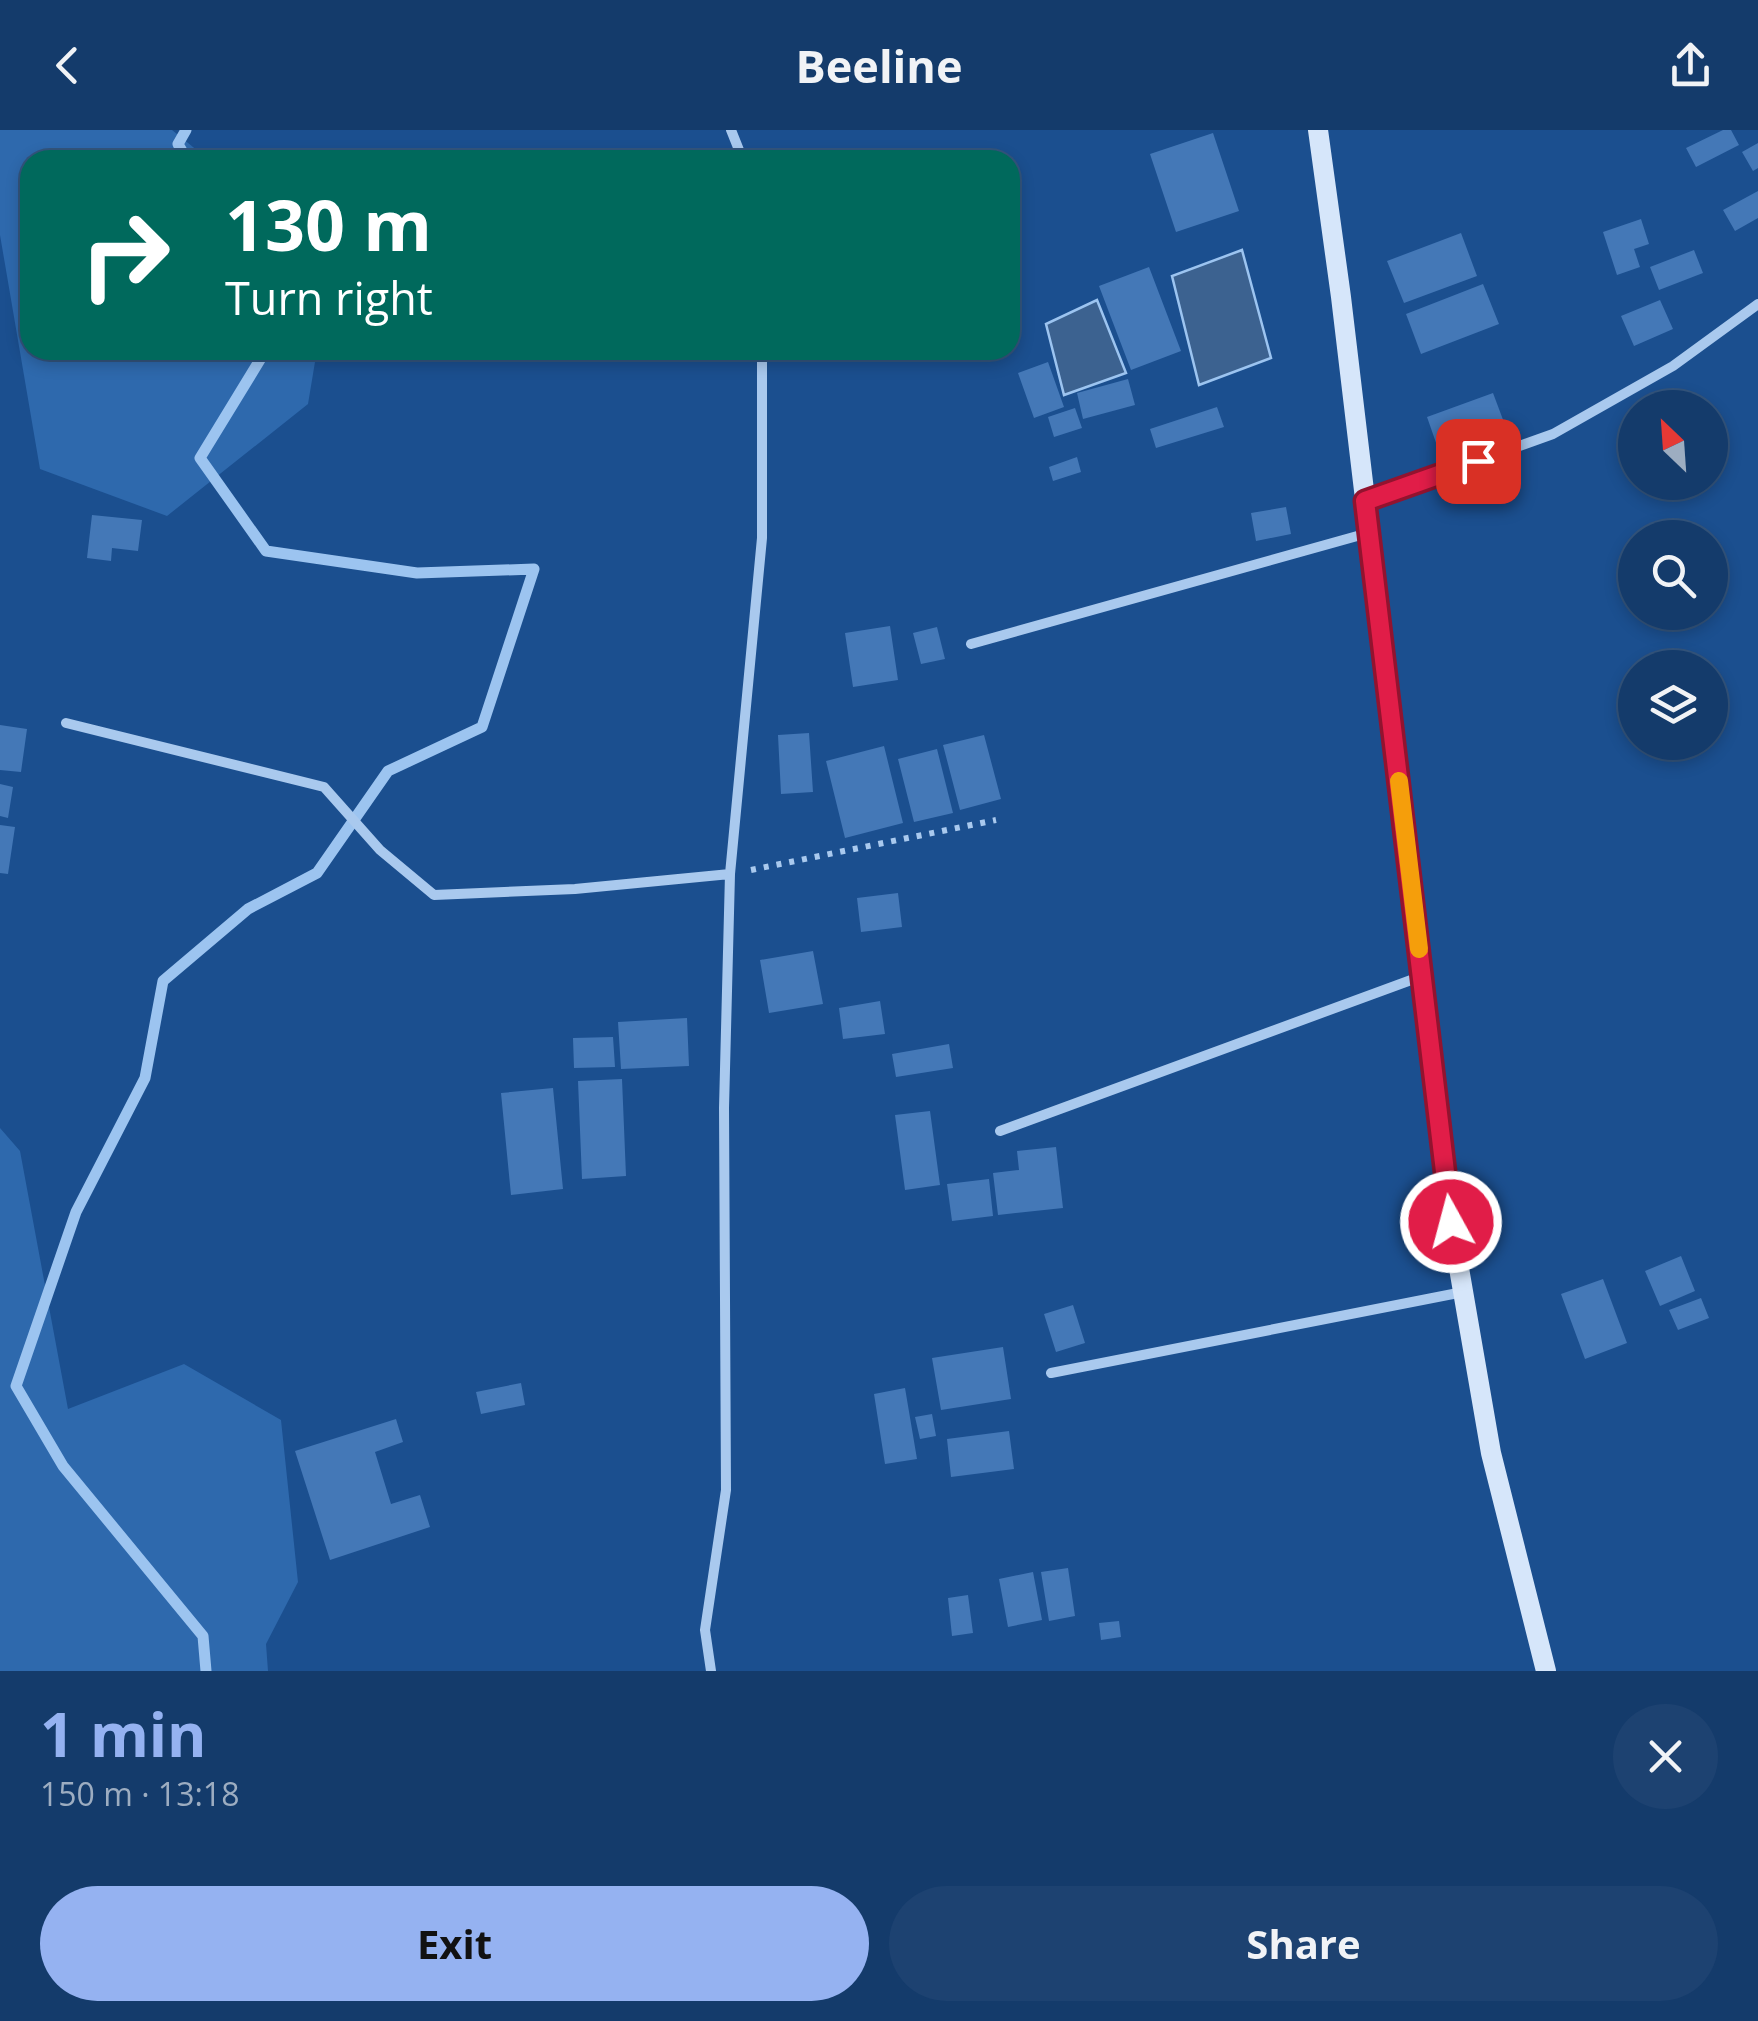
<!DOCTYPE html>
<html lang="en">
<head>
<meta charset="utf-8">
<style>
  body { margin:0; font-family:"Open Sans",sans-serif; background:#1d4271; color:#f1f3f6; height:100vh; display:flex; flex-direction:column; font-size:38px; white-space:nowrap }
  * { box-sizing:border-box; margin:0 }
  p { font-size:32px; color:#9dadc1 }
  .icon { flex:none; width:55px; height:55px; fill:none; stroke:currentColor; stroke-width:2; stroke-linecap:round; stroke-linejoin:round }
  .map { position:relative; height:1541px; overflow:hidden }
  .sheet { display:flex; flex-direction:column; background:#143b6b; flex:1 }
  .sheet>* { flex:none }
  .banner { position:absolute; left:20px; top:20px; width:1000px; height:210px; border-radius:30px; box-shadow:0 5px 15px #0003,0 0 0 2px #33557e; background:#00695c; color:#fff; overflow:hidden }
  .needle { width:65px; rotate:335deg }
  .controls { position:absolute; left:1618px; top:260px; display:grid; gap:20px }
  .controls a { display:grid; place-items:center; width:110px; height:110px; border-radius:50%; background:#143b6b; box-shadow:0 5px 15px #0003,0 0 0 2px #33557e; font-size:50px }
  .pin { position:absolute; display:grid; place-items:center; width:85px; height:85px; color:#fff; margin:-42px; border-radius:20px; box-shadow:0 5px 15px #0006 }
  .me { position:absolute; width:110px; margin:-55px; rotate:353deg; stroke-linejoin:round; filter:drop-shadow(0 0 8px #0008) }
  .turn { display:flex; align-items:center; gap:35px; height:210px; padding:0 40px; font-size:45px }
  .turn .icon { width:130px; height:130px; stroke-width:2.5 }
  .turn b { display:block; font-size:70px; line-height:85px }
  .round { display:grid; place-items:center; flex:none; width:105px; height:105px; border-radius:52px; background:#1d4271 }
  .overview { display:flex; align-items:center; justify-content:space-between; height:170px; padding:0 40px }
  h1 { font-size:60px; font-weight:700; line-height:75px; color:#95b2f1 }
  .button { display:flex; gap:20px; margin-top:auto; padding:20px 40px }
  .button a { flex:1; height:115px; border-radius:60px; background:#95b2f1; color:#111; font-size:40px; font-weight:700; line-height:115px; text-align:center }
  .button a+a { background:#1d4271; color:#f1f3f6 }
  header { display:flex; justify-content:space-between; align-items:center; height:130px; padding:0 40px; background:#143b6b; font-size:45px; font-weight:700 }
  .map>svg:first-child { display:block }
  .green { fill:#2e69ad }
  .water { fill:#3c6290; stroke:#9cc4f0; stroke-width:2.5 }
  .lines { fill:none; stroke-linecap:round; stroke-linejoin:round }
  .stream { stroke:#9cc4f0; stroke-width:11 }
  .building { fill:#4478b7 }
  .path { stroke:#a9c9ee; stroke-width:6; stroke-dasharray:5 8; stroke-linecap:butt }
  .minor { stroke:#a9c9ee; stroke-width:10 }
  .secondary { stroke:#d6e6fa; stroke-width:20 }
  .route-casing { stroke:#92132f; stroke-width:25 }
  .route { stroke:#e11d48; stroke-width:18 }
  .slow { stroke:#f59e0b; stroke-width:18 }
</style>
</head>
<body>
<header><svg class="icon" aria-label="back" viewBox="0 0 24 24"><path d="M15 5l-7 7 7 7"/></svg>Beeline<svg class="icon" aria-label="share" viewBox="0 0 24 24"><path d="M12 15V3M7 8l5-5 5 5M5 13v7h14v-7"/></svg></header>
<div class="map">
<svg width="1758" height="1541" viewBox="0 0 1758 1541">
  <rect width="100%" height="100%" fill="#1b4f8f"/>
  <path class="green" d="M0,0H172L209,30H30V220H317L308,274L167,386L40,339L0,105Z
    M0,998L20,1021L68,1279L184,1234L281,1290L298,1452L266,1514L268,1541H0Z"/>
  <path class="water" d="M1242,120L1271,228L1199,255L1172,146Z
    M1097,170L1126,243L1064,265L1046,194Z"/>
  <g class="lines">
    <path class="stream" d="M186,0L178,14L187,30
      M206,1541L203,1506L63,1336L16,1256L76,1082L145,948L163,851L248,779L317,743L388,641L482,597L534,439L417,443L266,421L200,328L266,220"/>
  </g>
  <path class="building" d="M1723,0H1731L1739,15L1696,37L1686,18Z
    M1213,3L1239,81L1176,102L1150,24Z
    M1758,13V38L1753,41L1742,22Z
    M1758,61V88L1735,101L1723,80Z
    M1641,89L1649,114L1634,119L1640,137L1617,145L1603,102Z
    M1461,103L1477,146L1404,173L1387,131Z
    M1694,120L1703,143L1659,160L1650,137Z
    M1149,137L1181,221L1131,240L1099,156Z
    M1483,154L1499,194L1421,224L1406,184Z
    M1660,170L1673,199L1634,216L1621,186Z
    M1048,232L1064,277L1034,288L1018,243Z
    M1128,249L1135,275L1083,289L1077,263Z
    M1493,263L1508,303L1441,327L1427,287Z
    M1217,277L1224,297L1156,318L1150,299Z
    M1075,278L1082,298L1054,307L1048,287Z
    M1077,327L1081,342L1053,351L1049,337Z
    M1286,377L1291,404L1256,411L1251,383Z
    M92,385L142,390L138,421L112,418L111,431L87,428Z
    M890,496L898,550L853,557L845,503Z
    M937,497L945,529L921,534L913,503Z
    M0,595L27,599L21,642L0,640Z
    M809,603L813,662L781,664L778,605Z
    M984,605L1001,669L960,680L943,615Z
    M884,616L903,693L845,708L826,631Z
    M937,619L953,683L914,692L898,629Z
    M0,654L13,657L8,688L0,686Z
    M0,695L15,697L8,744L0,743Z
    M898,763L902,797L861,802L857,768Z
    M813,821L823,874L769,883L760,830Z
    M880,871L885,904L843,909L839,878Z
    M687,888L689,936L621,939L618,892Z
    M613,907L615,937L574,938L573,908Z
    M949,914L953,938L896,947L892,924Z
    M622,949L626,1046L582,1049L578,951Z
    M553,958L563,1059L511,1065L501,963Z
    M930,981L940,1055L905,1060L895,985Z
    M1056,1017L1063,1078L998,1085L993,1043L1019,1040L1017,1021Z
    M989,1049L993,1086L952,1091L947,1054Z
    M1681,1126L1695,1161L1660,1176L1645,1141Z
    M1603,1149L1627,1213L1585,1229L1561,1164Z
    M1701,1168L1709,1188L1678,1200L1669,1180Z
    M1073,1175L1085,1213L1056,1222L1044,1184Z
    M1003,1217L1011,1269L941,1280L932,1228Z
    M521,1253L525,1275L481,1284L476,1262Z
    M905,1258L917,1329L885,1334L874,1264Z
    M932,1284L936,1306L920,1309L915,1287Z
    M396,1289L403,1312L375,1322L391,1374L420,1365L430,1397L330,1430L295,1321Z
    M1009,1301L1014,1339L951,1347L947,1309Z
    M1068,1438L1075,1486L1049,1491L1041,1442Z
    M1033,1442L1042,1490L1008,1497L999,1449Z
    M968,1465L973,1503L952,1506L948,1468Z
    M1119,1491L1121,1507L1101,1510L1099,1493Z"/>
  <g class="lines">
    <path class="path" d="M751,740L996,690"/>
    <path class="minor" d="M731,0L743,30
      M1366,371L1553,304L1673,236L1758,174
      M971,514L1368,403
      M66,593L324,657L380,720L434,765L575,759L730,744
      M1000,1001L1422,846
      M1051,1243L1463,1162
      M711,1541L705,1500L726,1360L724,978L730,744L762,408V220"/>
    <path class="secondary" d="M1318,0L1341,167L1451,1092L1491,1323L1546,1541"/>
  </g>
  <g class="lines">
    <g class="route-casing">
      <path id="route" d="M1451,1092L1365,371L1478,331"/>
    </g>
    <use href="#route" class="route"/>
    <path class="slow" d="M1399,651L1419,819"/>
  </g>
</svg>
<div class="controls">
<a><svg class="needle" viewBox="-14 -14 28 28"><path d="M0-13l5 13h-10z" fill="#e53935"/><path d="M0 13l5-13h-10z" fill="#9dadc1"/></svg></a>
<a><svg class="icon" aria-label="search" viewBox="0 0 24 24"><circle cx="10" cy="10" r="6"/><path d="M15 15l6 6"/></svg></a>
<a><svg class="icon" aria-label="layers" viewBox="0 0 24 24"><path d="M12 4l9 5-9 5-9-5zM3 14l9 5 9-5"/></svg></a>
</div>
<div class="pin" style="left:1478px;top:331px;background:#d93025"><svg class="icon" aria-label="arrive" viewBox="0 0 24 24"><path d="M6 21V4h12l-3 4 3 4H6"/></svg></div>
<svg class="me" style="left:1451px;top:1092px" viewBox="-20 -20 40 40"><circle r="17" fill="#e11d48" stroke="#fff" stroke-width="3"/><path d="M0-11L8 9 0 5-8 9z" fill="#fff"/></svg>
<div class="banner">
<div class="turn"><svg class="icon" aria-label="right" viewBox="0 0 24 24"><path d="M7 20v-9h11M14 6l5 5-5 5"/></svg><div><b>130 m</b>Turn right</div></div>
</div>
</div>
<section class="sheet">
<div class="overview"><div><h1>1 min</h1><p>150 m · 13:18</p></div><a class="round"><svg class="icon" aria-label="close" viewBox="0 0 24 24"><path d="M6 6l12 12M18 6L6 18"/></svg></a></div>
<div class="button"><a>Exit</a><a>Share</a></div>
</section>
</body>
</html>
